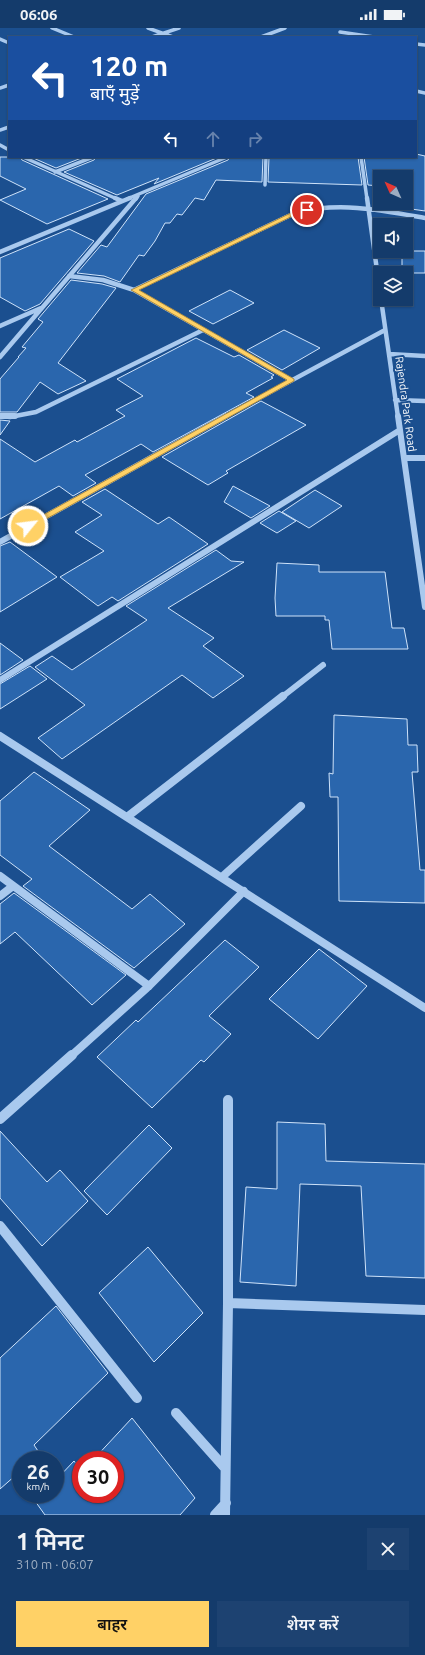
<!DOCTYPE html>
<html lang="hi">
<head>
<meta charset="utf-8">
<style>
  body { margin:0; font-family:Ubuntu,"Noto Sans Devanagari",sans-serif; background:#1d4271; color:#f1f3f6; height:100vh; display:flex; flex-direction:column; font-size:15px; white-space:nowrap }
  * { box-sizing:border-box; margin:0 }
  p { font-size:13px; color:#9dadc1 }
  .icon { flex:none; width:22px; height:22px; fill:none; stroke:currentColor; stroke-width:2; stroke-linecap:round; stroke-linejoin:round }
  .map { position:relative; height:1487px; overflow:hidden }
  .sheet { display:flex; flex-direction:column; background:#143b6b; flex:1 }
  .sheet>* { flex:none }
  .hud { position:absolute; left:8px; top:8px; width:409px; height:122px; border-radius:0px; box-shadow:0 1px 3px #0004,0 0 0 1px #33557e; background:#1a4fa0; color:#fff; overflow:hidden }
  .needle { width:26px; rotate:315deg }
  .controls { position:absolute; left:373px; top:142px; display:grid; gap:8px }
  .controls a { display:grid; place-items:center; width:40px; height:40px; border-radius:0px; background:#143b6b; box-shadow:0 1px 3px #0004,0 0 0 1px #33557e; font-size:20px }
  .speed { position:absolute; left:12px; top:1423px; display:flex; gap:8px; font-size:20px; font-weight:700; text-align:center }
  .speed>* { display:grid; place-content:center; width:52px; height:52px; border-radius:50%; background:#143b6b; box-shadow:0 1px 3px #0004,0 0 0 1px #33557e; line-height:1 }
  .speed small { font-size:10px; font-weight:400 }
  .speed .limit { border:6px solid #d22; background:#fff; color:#111 }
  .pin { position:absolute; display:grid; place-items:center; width:34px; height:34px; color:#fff; margin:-17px; border:2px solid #fff; border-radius:50%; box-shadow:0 1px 4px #0007 }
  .me { position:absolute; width:44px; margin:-22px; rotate:61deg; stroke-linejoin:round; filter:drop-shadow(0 0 3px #0008) }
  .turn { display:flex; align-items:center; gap:14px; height:84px; padding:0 16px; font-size:18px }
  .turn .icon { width:52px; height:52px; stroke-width:2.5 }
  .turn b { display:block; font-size:28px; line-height:34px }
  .lanes { display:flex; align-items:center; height:38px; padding:0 16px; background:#0003; justify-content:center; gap:20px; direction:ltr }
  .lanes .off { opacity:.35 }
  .round { display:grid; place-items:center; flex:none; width:42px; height:42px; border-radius:0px; background:#1d4271 }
  .overview { display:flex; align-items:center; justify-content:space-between; height:68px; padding:0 16px }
  h1 { font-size:24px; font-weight:600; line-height:30px }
  .primary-button { display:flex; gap:8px; margin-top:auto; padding:8px 16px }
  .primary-button a { flex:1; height:46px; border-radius:0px; background:#ffd166; color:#111; font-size:16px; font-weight:600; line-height:46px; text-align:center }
  .primary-button a+a { background:#1d4271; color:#f1f3f6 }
  .status { display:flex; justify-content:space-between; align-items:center; height:28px; padding:0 20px; background:#143b6b; direction:ltr }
  .status svg { height:11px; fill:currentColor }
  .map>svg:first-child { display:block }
  .building { fill:#2a66ad; stroke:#cfe3fa }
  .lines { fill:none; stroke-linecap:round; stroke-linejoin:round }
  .minor-far4 { stroke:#a9c9ee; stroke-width:3.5 }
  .minor-far3 { stroke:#a9c9ee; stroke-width:4.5 }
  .minor-far2 { stroke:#a9c9ee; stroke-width:6 }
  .minor-far1 { stroke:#a9c9ee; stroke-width:8 }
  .minor { stroke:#a9c9ee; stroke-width:10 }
  .route { fill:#ffd166; stroke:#a68842 }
  .labels { text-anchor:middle; stroke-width:4; stroke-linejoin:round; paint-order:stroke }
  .far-street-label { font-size:11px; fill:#fff; stroke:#1b4f8f }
</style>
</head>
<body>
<div class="status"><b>06:06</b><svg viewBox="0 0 49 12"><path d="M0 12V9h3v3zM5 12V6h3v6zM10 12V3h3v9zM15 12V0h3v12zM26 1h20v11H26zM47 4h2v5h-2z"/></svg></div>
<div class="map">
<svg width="425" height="1487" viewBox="0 0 425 1487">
  <rect width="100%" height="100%" fill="#1b4f8f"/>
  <path class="building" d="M416,126L425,128V183L377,176L380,170V175H406V149H380V158L368,157L364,129H416Z
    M0,129H20L22,132L108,171L47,196L0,172L26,161L0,148Z
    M31,129H84L56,140Z
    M96,129H219L154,156L159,150L117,167L64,144L94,132Z
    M230,129H263L262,154L216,152L204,172L195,170L182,187L177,186L170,195H165L155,213L144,228L139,227L120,254L104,248L77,245L101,217L107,219L146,166L228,132Z
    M269,129H358L362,157L268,154Z
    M69,201L94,213L40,276L25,283L0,269V230Z
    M402,223H425V245H402Z
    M71,252L102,256L116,260L58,335L86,353L58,366L40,354L17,384H0V351L19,329H18L26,320L22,319L43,294L38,291Z
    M230,262L254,275L213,296L189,283Z
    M284,302L320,320L282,342L247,322Z
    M196,310L234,329L239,327L274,347L271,349L273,350L246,365L254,369L153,424L141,416L85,447L96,455L73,468L59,458L0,491V411L35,434L75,412L77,414L125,388L116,382L143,368L117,351Z
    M261,373L306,397L226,443L228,445L208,457L162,429Z
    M0,392L10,393L0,407Z
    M233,458L270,478L251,490L224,474Z
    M105,461L158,496L169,489L208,516L118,573L112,569L98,578L60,549L104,523L75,504L102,487L82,474Z
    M315,462L342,478L309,500L282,484Z
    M279,483L296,493L277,505L260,495Z
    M10,514L57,549L0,584V518Z
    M216,522L231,533L244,534L168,580L214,610L203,618L244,648L213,670L182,647L62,731L38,710L85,677L35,639L52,628L72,642L147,592L126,578Z
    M277,535L319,537V544H385L392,600H404L408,621H332L329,592H325V588H276L275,570Z
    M0,615L23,632L0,647Z
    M30,638L47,651L0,681V656Z
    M334,687L407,691L408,717H417L418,744H412L420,842H425V875L339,873L338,769H330L329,745L333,746Z
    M34,744L90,782L49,818L132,881L150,866L185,896L134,940L23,858L32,851L0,827V773Z
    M14,865L126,947L92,977L15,904L0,916V876Z
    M225,912L259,939L209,988L231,1006L204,1034L201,1032L152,1080L97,1029L136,992L138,994Z
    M319,921L367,958L318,1011L269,971Z
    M277,1094L325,1096L326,1133L425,1136V1250L366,1248L361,1158L300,1156L296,1258L240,1254L246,1159L277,1161Z
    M149,1097L172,1120L107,1187L84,1163Z
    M0,1103L47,1154L60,1142L88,1173L42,1218L0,1170Z
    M148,1219L203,1285L154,1334L99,1265Z
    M56,1278L108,1345L34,1417L44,1432H21V1454L16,1447L0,1461V1330Z
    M132,1390L195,1470L180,1487H45L30,1466H55V1450L56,1452L74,1433L81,1442V1466H115V1432H93Z"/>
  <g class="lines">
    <path class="minor-far4" d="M52,0L74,9
      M148,0L173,9
      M340,4L374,9
      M152,9L179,0
      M261,9L285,0
      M0,11L9,15
      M416,16L425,17
      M0,60L9,57
      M416,63L425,65
      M0,102L9,99
      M0,117L9,122
      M23,129L117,171
      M361,129L367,171
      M55,144L93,129
      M265,157L266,129
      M127,171L227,129
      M136,171L138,168"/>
    <path class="minor-far3" d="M115,170L122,173
      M367,170L380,264
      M0,224L130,170
      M69,248L103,252L134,262L291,352
      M134,262L297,184C342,174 380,182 425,190
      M381,271L398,389
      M0,298L41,280
      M389,326L425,328
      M0,329L136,170
      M395,372L425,373
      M0,388L10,389L36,384L203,302
      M224,389L385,302"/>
    <path class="minor-far2" d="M0,388H15
      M398,388L425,579
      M404,430H425
      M0,514L226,388
      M0,652L400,402
      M282,669L323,637"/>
    <path class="minor-far1" d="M0,708L425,980
      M127,789L283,668
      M0,848L149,958
      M222,849L301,778
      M0,868L13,858
      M71,1028L149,958L244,863"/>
    <path class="minor" d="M0,1091L72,1027
      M0,1198L137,1370
      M228,1275L425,1282
      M176,1385L225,1440
      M215,1487L226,1475
      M225,1487L228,1275V1072"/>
  </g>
  <path class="route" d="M307,180H308V183L299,185L139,262L294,351V353L30,500H25V497L287,352L131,262L295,183Z"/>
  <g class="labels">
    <g class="far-street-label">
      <text transform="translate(406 376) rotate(82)" y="4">Rajendra Park Road</text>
    </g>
  </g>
</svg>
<div class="controls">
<a><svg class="needle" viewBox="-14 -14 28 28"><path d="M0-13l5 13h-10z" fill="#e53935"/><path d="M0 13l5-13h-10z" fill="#9dadc1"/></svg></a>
<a><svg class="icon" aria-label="sound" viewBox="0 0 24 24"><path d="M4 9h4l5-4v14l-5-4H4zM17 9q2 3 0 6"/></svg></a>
<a><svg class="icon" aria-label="layers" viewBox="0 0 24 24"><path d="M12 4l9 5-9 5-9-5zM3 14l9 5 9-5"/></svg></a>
</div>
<div class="speed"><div>26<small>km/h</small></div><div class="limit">30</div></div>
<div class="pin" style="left:307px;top:182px;background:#d93025"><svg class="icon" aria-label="arrive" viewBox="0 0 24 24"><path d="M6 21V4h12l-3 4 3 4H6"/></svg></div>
<svg class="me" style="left:28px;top:498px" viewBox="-20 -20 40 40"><circle r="17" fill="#ffd166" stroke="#fff" stroke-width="3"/><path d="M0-11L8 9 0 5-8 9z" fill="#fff"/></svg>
<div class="hud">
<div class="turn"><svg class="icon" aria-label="left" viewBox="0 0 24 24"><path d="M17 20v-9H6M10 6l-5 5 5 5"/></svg><div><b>120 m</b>बाएँ मुड़ें</div></div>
<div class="lanes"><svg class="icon" aria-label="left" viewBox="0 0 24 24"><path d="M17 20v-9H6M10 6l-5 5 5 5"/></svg><svg class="icon off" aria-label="ahead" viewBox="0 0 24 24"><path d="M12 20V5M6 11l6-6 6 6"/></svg><svg class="icon off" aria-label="right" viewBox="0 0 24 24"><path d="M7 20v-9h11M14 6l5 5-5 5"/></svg></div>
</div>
</div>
<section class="sheet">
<div class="overview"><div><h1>1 मिनट</h1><p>310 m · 06:07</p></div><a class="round"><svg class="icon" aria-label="close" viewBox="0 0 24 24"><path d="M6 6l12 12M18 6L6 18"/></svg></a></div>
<div class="primary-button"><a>बाहर</a><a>शेयर करें</a></div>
</section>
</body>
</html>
